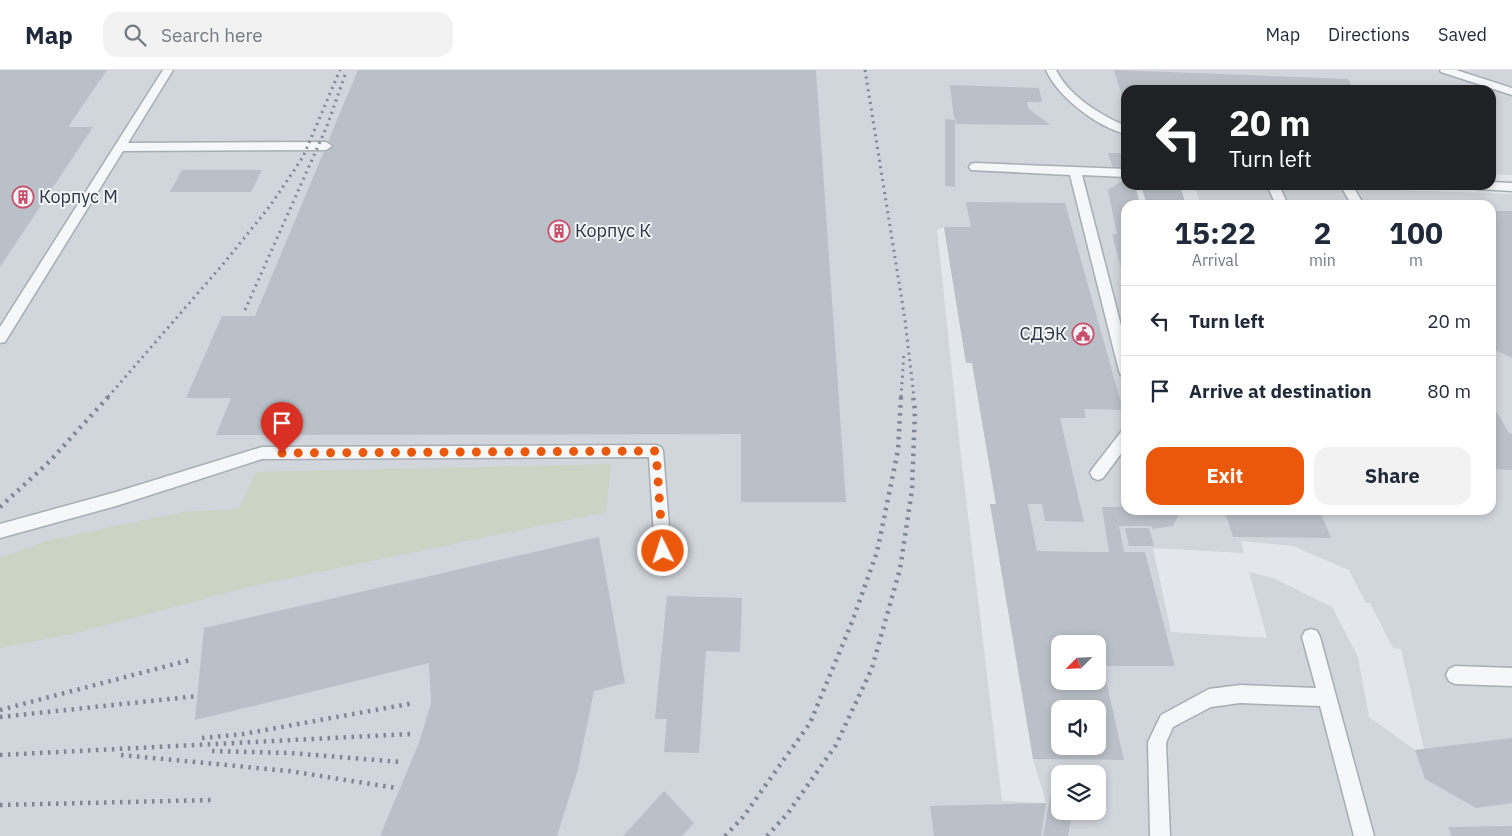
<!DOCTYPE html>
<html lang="en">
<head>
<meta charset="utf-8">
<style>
  body { margin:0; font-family:"IBM Plex Sans",sans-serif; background:#f2f2f3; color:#1f2937; height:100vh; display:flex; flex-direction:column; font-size:19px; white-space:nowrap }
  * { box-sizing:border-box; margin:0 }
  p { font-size:16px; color:#747a83 }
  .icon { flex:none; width:28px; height:28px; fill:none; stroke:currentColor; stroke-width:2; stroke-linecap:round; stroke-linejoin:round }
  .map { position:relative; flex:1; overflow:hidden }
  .details { position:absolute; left:1121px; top:130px; width:375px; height:315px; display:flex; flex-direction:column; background:#fff; border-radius:15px; box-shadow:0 2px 8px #0003 }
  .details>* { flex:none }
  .top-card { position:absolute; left:1121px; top:15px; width:375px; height:105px; border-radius:15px; box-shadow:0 2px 8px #0003; background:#202124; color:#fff; overflow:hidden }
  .needle { width:32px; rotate:246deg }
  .controls { position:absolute; left:1051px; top:565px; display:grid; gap:10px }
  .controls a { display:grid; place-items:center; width:55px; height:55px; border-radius:10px; background:#fff; box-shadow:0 2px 8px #0003; font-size:25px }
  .pin { position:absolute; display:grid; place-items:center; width:42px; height:42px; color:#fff; margin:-51px -21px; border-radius:50% 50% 50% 0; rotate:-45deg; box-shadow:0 0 5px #0007 }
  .pin .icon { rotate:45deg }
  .me { position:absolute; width:55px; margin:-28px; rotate:356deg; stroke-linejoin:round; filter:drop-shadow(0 0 4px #0008) }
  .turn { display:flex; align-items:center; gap:18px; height:105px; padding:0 25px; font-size:22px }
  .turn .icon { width:65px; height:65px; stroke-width:2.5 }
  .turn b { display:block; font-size:35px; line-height:42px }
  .eta { display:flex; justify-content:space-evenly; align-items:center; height:85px; text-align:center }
  .eta b { font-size:30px; font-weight:800; line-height:35px }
  .button { display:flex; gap:10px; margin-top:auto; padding:10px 25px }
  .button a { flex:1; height:58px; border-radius:15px; background:#ea580c; color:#fff; font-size:20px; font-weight:800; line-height:58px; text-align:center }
  .button a+a { background:#f2f2f3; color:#1f2937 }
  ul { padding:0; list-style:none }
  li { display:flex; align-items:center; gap:15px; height:70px; padding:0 25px; border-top:1px solid #e0e1e3 }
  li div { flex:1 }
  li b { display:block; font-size:19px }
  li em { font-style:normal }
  header { display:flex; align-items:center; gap:30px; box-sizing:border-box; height:70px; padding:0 25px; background:#fff; border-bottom:1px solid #e0e1e3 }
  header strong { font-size:24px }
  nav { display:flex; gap:28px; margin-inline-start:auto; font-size:18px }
  .search { width:350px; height:45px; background:#f2f2f3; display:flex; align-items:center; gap:12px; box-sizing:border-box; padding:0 18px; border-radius:15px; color:#747a83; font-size:19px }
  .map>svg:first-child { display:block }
  .built { fill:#d1d5dc; fill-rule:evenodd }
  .green { fill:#c9d4c4 }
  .building { fill:#bac0c7; fill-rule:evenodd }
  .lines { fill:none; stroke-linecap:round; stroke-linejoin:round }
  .service-casing { stroke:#a8adb4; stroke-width:3 }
  .service { fill:#f5f7f9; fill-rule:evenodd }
  .rail-far1 { stroke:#7d8793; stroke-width:3; stroke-dasharray:2 4.5; stroke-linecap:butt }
  .rail { stroke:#7d8793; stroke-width:4.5; stroke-dasharray:2.5 5.5; stroke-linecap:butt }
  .route { stroke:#ea580c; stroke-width:9; stroke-dasharray:0 16.2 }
  .labels { text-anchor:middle; stroke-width:4; stroke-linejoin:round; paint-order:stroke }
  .poi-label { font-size:18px; fill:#2b3542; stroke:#f2f5f8; text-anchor:start }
</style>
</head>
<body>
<header>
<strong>Map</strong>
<div class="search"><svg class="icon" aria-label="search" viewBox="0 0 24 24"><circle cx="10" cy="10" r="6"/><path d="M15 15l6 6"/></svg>Search here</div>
<nav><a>Map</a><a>Directions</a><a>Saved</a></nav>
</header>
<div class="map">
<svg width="1512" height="766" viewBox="0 0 1512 766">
  <rect width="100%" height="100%" fill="#e3e6ea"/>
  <path class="built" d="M0,0H1512V105L1491,104V20H1126V115H1135L1140,135H1126V440H1224L1233,467L1331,468L1320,440H1491V135H1201L1194,115H1255L1512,124V766H0ZM944,157L966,293H972L996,434H1028L1037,481L1145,482L1175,595L1103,596L1124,690L1033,689L1046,733L1002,731L961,387L937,160ZM1241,471L1293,476L1349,500L1366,533H1370L1393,578L1401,579L1424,679L1415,680L1369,647L1358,587L1332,537L1273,508L1249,502L1267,568L1171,562L1153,478L1244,483ZM1060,704H1098V741H1060Z"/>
  <path class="green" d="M611,394L606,442L253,516L72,564L0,578V488L50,470L183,442L239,439L256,402Z"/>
  <path class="building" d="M0,0H107L68,57H93L0,197Z
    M358,0H816L846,432H741V364L216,365L231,328H186L222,246H255Z
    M1114,0L1348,9L1354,20H1126V40Z
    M950,15L1039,18L1042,32H1027L1028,38L1050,55L956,54L955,46L954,49Z
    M945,49L955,50V117L945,116Z
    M1108,83H1126V98H1113Z
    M182,100H262L251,122H170Z
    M1125,109L1126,115H1135L1140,135H1126V205H1123L1112,164H1117L1108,120Z
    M1141,115L1180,116L1186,135H1147Z
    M966,132L1065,133L1123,340L1084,339L1086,348H1060L1084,452L1045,451L1042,434H1028L1037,481L1109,482L1102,437H1122L1121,433H1126V440H1181L1173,456L1152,459L1151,456H1119L1124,482H1145L1175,596H1103L1124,690L1033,689L990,434H996L972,293H966L944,157H971ZM1060,574H1098V611H1060ZM1060,639H1098V676H1060Z
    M1491,141H1512V288L1491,278Z
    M1491,332L1509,363H1512V400L1491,399Z
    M1224,440H1320L1331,468L1233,467Z
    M1125,458H1149L1154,476H1129Z
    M599,467L625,613L594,621L578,699L557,766H380L419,673L431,633L429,593L195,650L204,558Z
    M667,526L742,528L740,582L706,581L699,683L664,682L667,649H655Z
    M1512,668V733L1476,738L1425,709L1415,680Z
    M664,721L694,753L682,766H623Z
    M1051,723L1060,726V741H1072L1068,766H1043Z
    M1046,733L1041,766H934L930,736Z
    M1512,756V766H1452L1448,757Z"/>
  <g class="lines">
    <g class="service-casing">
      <path id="service" d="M163,0H173L128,73L326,72L332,76L326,80L123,81L5,272L0,273V257Z
        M1046,0H1056C1069,26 1100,45 1126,56V64C1097,57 1058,27 1046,0Z
        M1440,0H1456L1512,18V25L1441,2Z
        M975,93L1126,99V107L1082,105L1126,275V307L1121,305L1119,301L1070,105L971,100L969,97L971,94Z
        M1491,112L1512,113V121L1478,119L1472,115H1491Z
        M1267,115H1279L1288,135H1276Z
        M1340,115H1352L1364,135H1352Z
        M1126,360V377L1103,408L1098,410L1093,408L1090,403L1093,398L1121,362Z
        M656,375L661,377L663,381L671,481L669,486L663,488L657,486L655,481L649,387L262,389L116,436L0,468V454L116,422L262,377Z
        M1311,559L1317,561L1320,567L1374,766H1354L1320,636L1240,633L1211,637L1173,657L1166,673L1170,766H1150L1148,672L1161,645L1209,619L1240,615L1316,618L1302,567L1305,561Z
        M1455,596L1512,598V616L1455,614L1449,611L1446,605L1449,599Z"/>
    </g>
    <use href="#service" class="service"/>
    <path class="rail-far1" d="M865,0L905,250L914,327
      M245,240L327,56L345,5
      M108,327L224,193L270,136L303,87L340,0
      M901,327L904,282"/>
    <path class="rail" d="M0,437L49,392L109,326
      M0,640L190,590
      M0,647L198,626
      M202,668L243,664L414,633
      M212,681L290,683L401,692
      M0,685L410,664
      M121,685L289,701L396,718
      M0,735L212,730
      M725,766L743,747L810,653L852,552L877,482L898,380L901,326
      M767,766L788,743L836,675L872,598L900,499L912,420L915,340L913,326"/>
  </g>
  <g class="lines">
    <path class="route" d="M282,383L656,381L663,481"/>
  </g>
  <defs>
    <g id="building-ring" transform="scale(1.125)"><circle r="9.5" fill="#f2f5f8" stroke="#c94e6a" stroke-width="1.5"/><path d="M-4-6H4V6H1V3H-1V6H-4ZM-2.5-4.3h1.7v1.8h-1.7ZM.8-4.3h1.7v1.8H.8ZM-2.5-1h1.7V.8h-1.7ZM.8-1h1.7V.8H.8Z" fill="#c94e6a"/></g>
    <g id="civic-ring" transform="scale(1.125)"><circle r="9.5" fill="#f2f5f8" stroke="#c94e6a" stroke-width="1.5"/><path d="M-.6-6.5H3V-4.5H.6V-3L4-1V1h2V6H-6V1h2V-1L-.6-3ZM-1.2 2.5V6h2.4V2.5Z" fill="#c94e6a"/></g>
  </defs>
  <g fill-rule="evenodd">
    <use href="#building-ring" x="23" y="127"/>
    <use href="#building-ring" x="559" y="161"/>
    <use href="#civic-ring" x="1083" y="264"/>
  </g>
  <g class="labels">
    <g class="poi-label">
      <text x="39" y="133">Корпус М</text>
      <text x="575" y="167">Корпус К</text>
      <text x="1067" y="270" text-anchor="end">СДЭК</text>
    </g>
  </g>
</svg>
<div class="controls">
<a><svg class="needle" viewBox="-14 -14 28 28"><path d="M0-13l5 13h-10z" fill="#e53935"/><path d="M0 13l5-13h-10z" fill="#747a83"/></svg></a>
<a><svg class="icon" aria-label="sound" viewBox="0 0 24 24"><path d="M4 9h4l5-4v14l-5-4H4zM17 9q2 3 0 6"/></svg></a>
<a><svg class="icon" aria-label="layers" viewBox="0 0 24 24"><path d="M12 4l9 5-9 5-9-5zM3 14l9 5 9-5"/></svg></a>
</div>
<div class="pin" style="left:282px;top:383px;background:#d93025"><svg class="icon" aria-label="arrive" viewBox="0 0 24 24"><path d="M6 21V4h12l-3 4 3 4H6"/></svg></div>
<svg class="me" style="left:663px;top:481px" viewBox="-20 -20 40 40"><circle r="17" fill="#ea580c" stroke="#fff" stroke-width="3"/><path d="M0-11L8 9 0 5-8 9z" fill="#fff"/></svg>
<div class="top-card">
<div class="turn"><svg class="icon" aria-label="left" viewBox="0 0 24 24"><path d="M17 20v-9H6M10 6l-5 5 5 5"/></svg><div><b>20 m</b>Turn left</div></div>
</div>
<section class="details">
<div class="eta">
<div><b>15:22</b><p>Arrival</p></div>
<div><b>2</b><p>min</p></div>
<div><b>100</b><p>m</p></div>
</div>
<ul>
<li><svg class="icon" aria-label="left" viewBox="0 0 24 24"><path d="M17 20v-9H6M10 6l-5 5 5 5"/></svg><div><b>Turn left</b></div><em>20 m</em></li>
<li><svg class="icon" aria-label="arrive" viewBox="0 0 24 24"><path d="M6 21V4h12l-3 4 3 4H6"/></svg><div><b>Arrive at destination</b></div><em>80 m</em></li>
</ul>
<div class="button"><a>Exit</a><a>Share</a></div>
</section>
</div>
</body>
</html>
